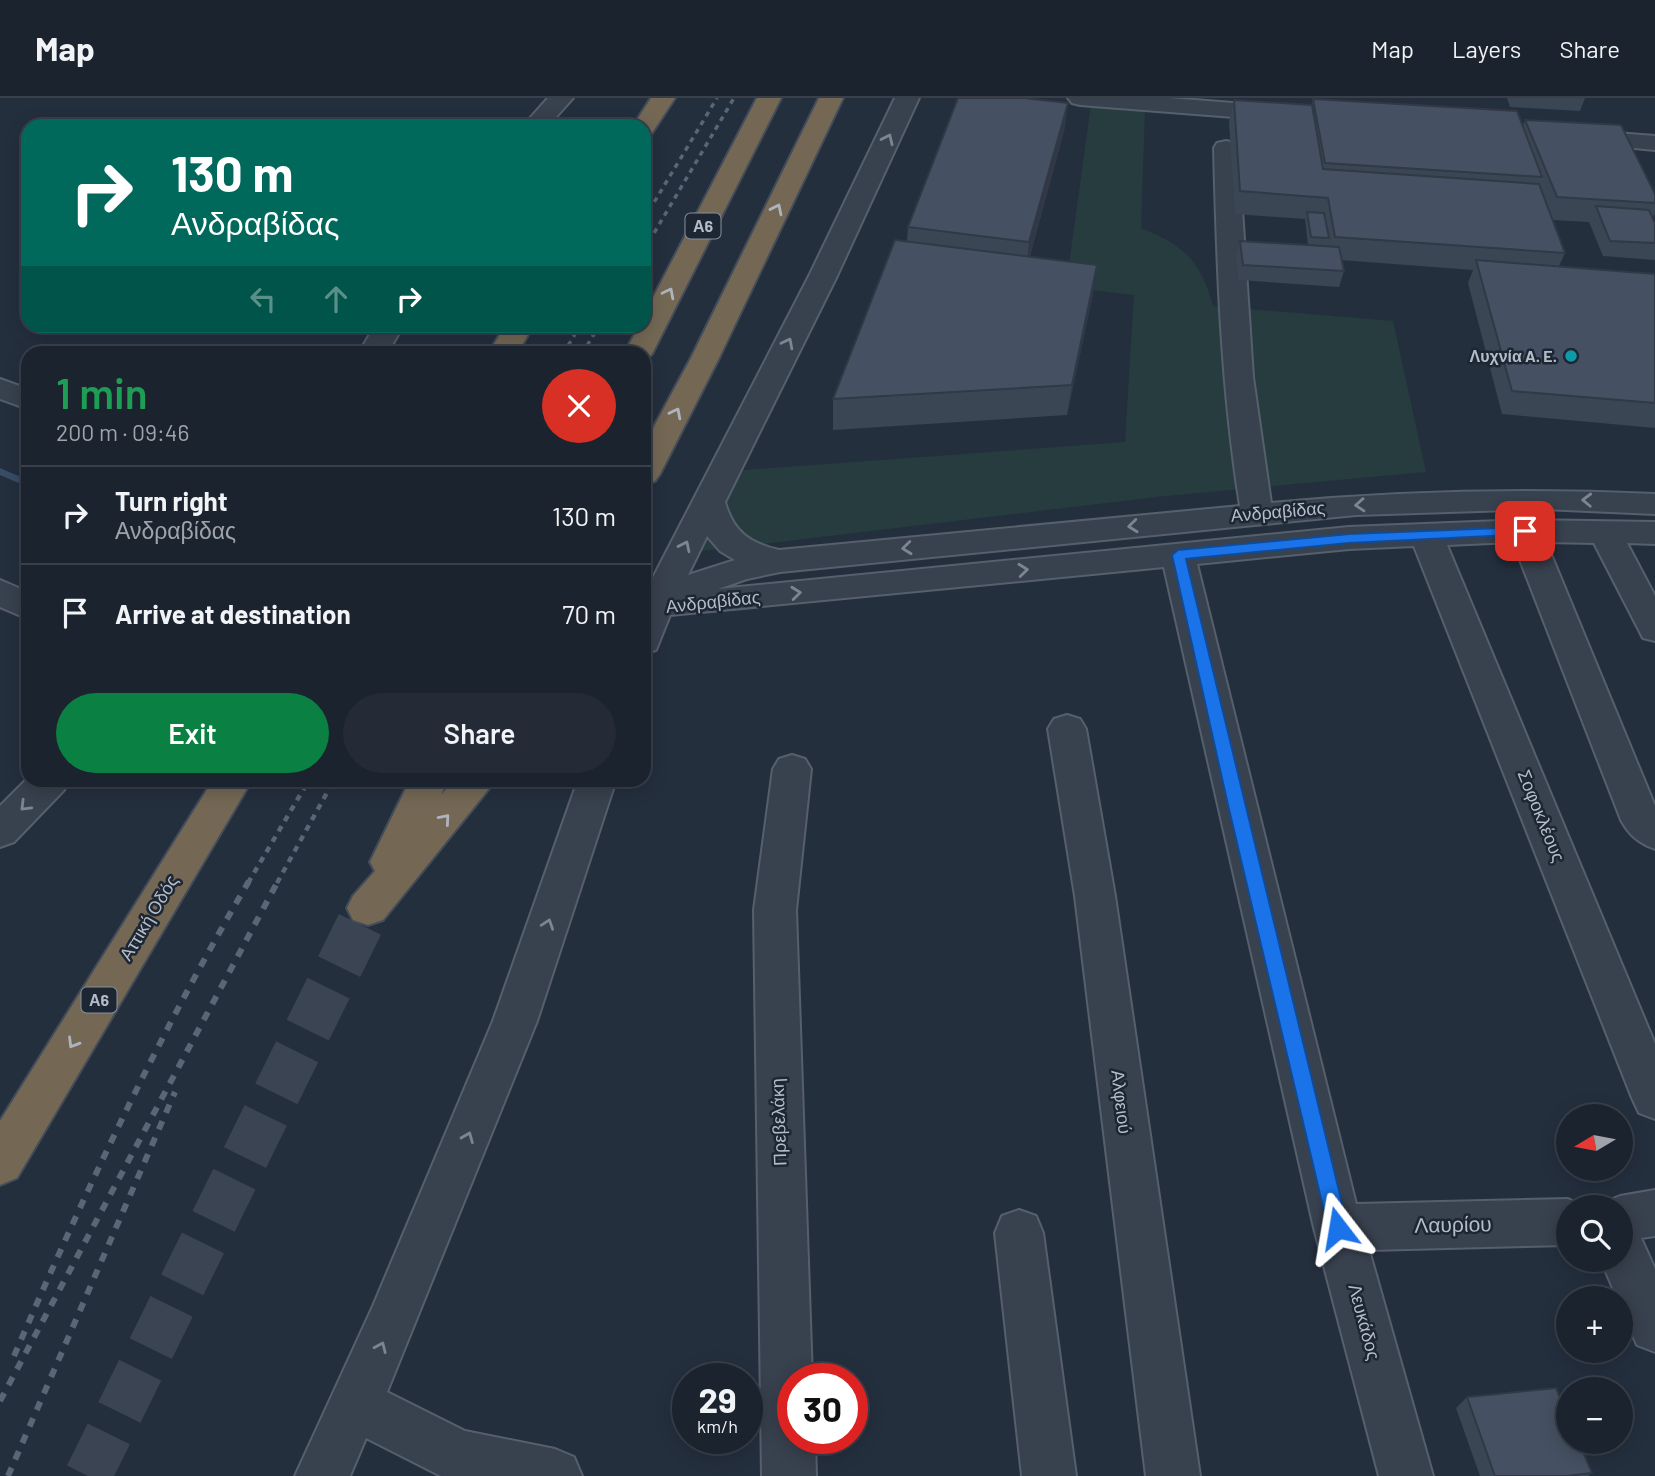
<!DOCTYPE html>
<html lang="en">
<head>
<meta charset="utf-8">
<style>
  body { margin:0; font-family:Barlow,sans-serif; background:#242b36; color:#f1f3f6; height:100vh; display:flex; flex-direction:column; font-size:26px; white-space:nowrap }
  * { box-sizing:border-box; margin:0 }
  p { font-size:23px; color:#a0a4aa }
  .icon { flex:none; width:38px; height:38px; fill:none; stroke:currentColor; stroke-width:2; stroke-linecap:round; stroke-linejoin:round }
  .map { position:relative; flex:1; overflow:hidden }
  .drawer { position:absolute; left:21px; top:248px; width:630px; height:441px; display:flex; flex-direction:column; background:#1b232e; border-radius:21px; box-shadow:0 4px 18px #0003,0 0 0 2px #39404a }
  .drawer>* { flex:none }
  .banner { position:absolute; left:21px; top:21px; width:630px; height:214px; border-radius:21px; box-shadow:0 4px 18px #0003,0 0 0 2px #39404a; background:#00695c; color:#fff; overflow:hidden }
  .needle { width:46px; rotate:260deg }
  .fabs { position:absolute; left:1556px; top:1006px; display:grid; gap:14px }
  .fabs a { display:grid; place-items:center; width:77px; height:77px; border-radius:50%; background:#1b232e; box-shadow:0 4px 18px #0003,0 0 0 2px #39404a; font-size:35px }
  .speed { position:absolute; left:672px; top:1265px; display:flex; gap:14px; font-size:35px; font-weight:700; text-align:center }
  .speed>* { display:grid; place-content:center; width:91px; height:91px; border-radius:50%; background:#1b232e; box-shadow:0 4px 18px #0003,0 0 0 2px #39404a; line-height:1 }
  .speed small { font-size:18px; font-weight:400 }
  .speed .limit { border:10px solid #d22; background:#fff; color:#111 }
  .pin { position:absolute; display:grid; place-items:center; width:60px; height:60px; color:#fff; margin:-30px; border-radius:14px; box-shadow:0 4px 10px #0006 }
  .me { position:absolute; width:77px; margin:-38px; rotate:346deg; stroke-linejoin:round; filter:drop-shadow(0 0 5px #0008) }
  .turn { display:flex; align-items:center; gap:24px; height:147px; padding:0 35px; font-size:32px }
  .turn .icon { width:91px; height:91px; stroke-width:2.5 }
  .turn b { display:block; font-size:49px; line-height:60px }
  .lanes { display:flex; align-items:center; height:66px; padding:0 35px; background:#0003; justify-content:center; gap:35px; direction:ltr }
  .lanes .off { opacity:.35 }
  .round { display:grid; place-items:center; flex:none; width:74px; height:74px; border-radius:37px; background:#242b36 }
  .head { display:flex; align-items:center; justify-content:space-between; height:119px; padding:0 35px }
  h1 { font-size:42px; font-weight:600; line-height:52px; color:#1e9e55 }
  .primary-button { display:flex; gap:14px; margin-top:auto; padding:14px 35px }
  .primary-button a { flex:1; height:80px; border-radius:42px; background:#0b8043; color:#fff; font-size:28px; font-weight:600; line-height:80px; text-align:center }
  .primary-button a+a { background:#242b36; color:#f1f3f6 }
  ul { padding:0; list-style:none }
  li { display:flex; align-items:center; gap:21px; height:98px; padding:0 35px; border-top:2px solid #39404a }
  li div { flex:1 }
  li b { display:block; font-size:26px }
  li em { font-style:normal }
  header { display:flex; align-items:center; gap:42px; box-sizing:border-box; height:98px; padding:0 35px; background:#1b232e; border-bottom:2px solid #39404a }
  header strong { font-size:33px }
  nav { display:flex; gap:38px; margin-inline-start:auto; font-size:24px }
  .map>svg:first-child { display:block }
  .green { fill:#263c3f }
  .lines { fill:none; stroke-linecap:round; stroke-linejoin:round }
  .stream { fill:#394c67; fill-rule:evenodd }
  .highway-tunnel { stroke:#3a4453; stroke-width:47; stroke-dasharray:47 24; stroke-linecap:butt }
  .minor-casing { stroke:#565f6c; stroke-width:4 }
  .highway-casing { stroke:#434c59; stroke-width:4 }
  .minor { fill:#38414e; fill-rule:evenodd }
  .highway { fill:#746855; fill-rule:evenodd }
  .rail-far2 { stroke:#5a6575; stroke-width:3.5; stroke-dasharray:5 5; stroke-linecap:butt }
  .rail-far1 { stroke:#5a6575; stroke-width:4.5; stroke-dasharray:6 6; stroke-linecap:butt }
  .rail { stroke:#5a6575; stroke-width:6; stroke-dasharray:9 9; stroke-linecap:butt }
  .wall { fill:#3b4654 }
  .shaded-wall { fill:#303945 }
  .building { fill:#455162; stroke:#303945; stroke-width:2 }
  .oneway { stroke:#7c8592 }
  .oneway2 { stroke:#aeb4bd }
  .route { fill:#1a73e8; stroke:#114b97; stroke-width:2 }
  .culture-dot { fill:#0f9aa8; stroke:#1d2633; stroke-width:2.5 }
  .labels { text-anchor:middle; stroke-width:5; stroke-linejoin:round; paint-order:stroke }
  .shield { fill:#1d2633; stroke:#878f9c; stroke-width:2 }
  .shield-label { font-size:16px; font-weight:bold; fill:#b4bcc9 }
  .far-poi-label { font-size:16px; font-weight:bold; fill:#b4bcc9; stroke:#1d2633; text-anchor:end }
  .street-label { font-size:18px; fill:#b4bcc9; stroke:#1d2633 }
  .near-street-label { font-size:21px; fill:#b4bcc9; stroke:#1d2633 }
</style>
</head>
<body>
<header>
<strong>Map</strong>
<nav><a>Map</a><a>Layers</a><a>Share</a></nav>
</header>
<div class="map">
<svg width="1655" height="1378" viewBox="0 0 1655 1378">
  <rect width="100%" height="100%" fill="#242f3e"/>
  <path class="green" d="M1091,6L1145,10L1141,130C1185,148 1200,162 1213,208L1393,223L1426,374L1165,398L677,456L718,374L1125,344L1134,197L1066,189Z"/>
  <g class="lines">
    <path class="stream" d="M0,370L28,382V389L0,377Z"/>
    <path class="highway-tunnel" d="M88,1378L368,810"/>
    <g class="minor-casing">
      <path id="minor" d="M548,0H573L548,28H523Z
        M895,0H919L837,178L725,404C733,433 749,445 779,452L1240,408C1221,289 1217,170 1214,50L1217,45L1226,43L1235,45L1238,50L1253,279L1271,405C1400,393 1526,390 1655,396V416L1543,411L1356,417L780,474L747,481L718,491L1349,429L1525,422L1655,424V446L1627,445L1655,498V543L1643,540L1594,445L1546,444L1655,708V751C1639,745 1629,737 1621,722L1513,444L1447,447L1655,946V1021L1639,1015L1632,1000L1414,448L1349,451L1197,466L1356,1106L1568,1101L1586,1110H1568V1147L1369,1152L1433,1378H1379L1314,1130L1164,469L670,517L656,552L644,555V497L809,178ZM707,438L720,453L735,462L688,477Z
        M1068,0H1169L1284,9L1292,11L1296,16L1292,21L1284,23L1080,7L1072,5Z
        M1578,32L1655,38V52L1570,44L1566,39L1570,34Z
        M375,228H403L387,256H358Z
        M0,281L28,291V311L0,301Z
        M0,482L28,494V521L0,509Z
        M1067,617L1080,621L1086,631L1115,798L1200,1378H1146L1075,798L1048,631L1054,621Z
        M792,657L805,661L811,671L796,812L812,1281H793V1340H815L816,1378H762L754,812L773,671L779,661Z
        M28,680V682H69L64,692L14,744L0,749V708Z
        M578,682H616L537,923L387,1294L465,1333L555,1351L574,1359L582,1378H441L366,1340L350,1378H295L373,1208L493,923Z
        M1655,1092V1138L1641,1140L1655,1171V1254L1637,1247L1620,1208V1200H1617L1601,1162H1620V1110H1601L1603,1105L1620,1098Z
        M1019,1112L1036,1118L1043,1135L1076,1378H1022L995,1135L1002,1118Z"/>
    </g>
    <g class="highway-casing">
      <path id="highway" d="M651,0H675L652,35L644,37V28H633Z
        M757,0H781L652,256L644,263V256H624L639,228H644V217Z
        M819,0H843L719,260L660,376L655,383L644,386V347L691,260Z
        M505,228H533L517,256H488Z
        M213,682H252L17,1080L0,1087V1023Z
        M410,682H448L441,697L454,682H496L383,822L368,827L353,822L347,810L353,798L375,773L370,764Z"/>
    </g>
    <use href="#minor" class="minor"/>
    <use href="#highway" class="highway"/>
    <path class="rail-far2" d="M644,121L717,0
      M644,152L734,0
      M563,256L580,228
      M582,256L599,228"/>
    <path class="rail-far1" d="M248,785L309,682
      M277,785L334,682"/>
    <path class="rail" d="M14,1258C84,1096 159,936 249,783
      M0,1303L278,783
      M8,1378L175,994"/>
  </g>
  <path class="wall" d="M1507,0H1585L1580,13L1510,9Z
    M1313,1L1523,28L1525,22L1655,96V115L1653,120L1655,125V162L1603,158L1589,124L1553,122L1565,155L1559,168L1655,176V330L1502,316L1468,185L1473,172L1341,162L1344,173L1339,189L1239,182L1236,159L1240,143L1326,148L1308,147L1305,121L1235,116L1229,24L1234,2L1312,7Z
    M1068,5L1064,33L1030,158L1093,196L1067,317L833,332V301L907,143L908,129Z
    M1467,1299L1592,1375L1588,1378H1480L1456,1310Z"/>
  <path class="shaded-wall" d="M1068,5L1064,33L1026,173L1029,144Z
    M1097,167L1093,196L1067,317L1072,287Z"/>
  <path class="building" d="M958,0H1024L1068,5L1029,144L908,129Z
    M1313,1L1517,13L1542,79L1325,65Z
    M1234,2L1312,7L1323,71L1539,86L1565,155L1335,139L1328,100L1240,93Z
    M1525,22L1621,27L1655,96V105L1557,99Z
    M1596,108L1649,112L1655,125V145L1610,143Z
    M1307,114L1324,115L1329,140L1311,139Z
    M895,142L1097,167L1072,287L833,301Z
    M1240,143L1339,149L1344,173L1243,167Z
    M1476,162L1655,176V305L1512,293Z
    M1556,1290L1568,1318V1344H1579L1592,1375L1566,1378H1495L1467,1299Z"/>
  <defs><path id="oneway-chevron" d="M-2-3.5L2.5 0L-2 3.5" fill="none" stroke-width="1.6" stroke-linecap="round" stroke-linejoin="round" transform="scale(1.75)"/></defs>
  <g class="oneway">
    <use href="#oneway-chevron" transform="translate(888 41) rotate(-65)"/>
    <use href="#oneway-chevron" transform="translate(788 245) rotate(-63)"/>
    <use href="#oneway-chevron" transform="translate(1587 402) rotate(-178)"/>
    <use href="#oneway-chevron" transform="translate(1360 407) rotate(176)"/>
    <use href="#oneway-chevron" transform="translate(1133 428) rotate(174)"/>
    <use href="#oneway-chevron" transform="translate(685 448) rotate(-64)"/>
    <use href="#oneway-chevron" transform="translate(907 450) rotate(174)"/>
    <use href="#oneway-chevron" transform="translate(1023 472) rotate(-6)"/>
    <use href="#oneway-chevron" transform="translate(796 495) rotate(-6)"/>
    <use href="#oneway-chevron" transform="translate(25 708) rotate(135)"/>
    <use href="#oneway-chevron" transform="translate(548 826) rotate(-71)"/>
    <use href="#oneway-chevron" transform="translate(468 1039) rotate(-68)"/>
    <use href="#oneway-chevron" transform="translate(381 1249) rotate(-66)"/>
  </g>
  <g class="oneway2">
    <use href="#oneway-chevron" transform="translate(777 111) rotate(-64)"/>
    <use href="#oneway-chevron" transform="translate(669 195) rotate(-63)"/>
    <use href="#oneway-chevron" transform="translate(676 315) rotate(-63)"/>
    <use href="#oneway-chevron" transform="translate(445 721) rotate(-49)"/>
    <use href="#oneway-chevron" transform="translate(73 945) rotate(121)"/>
  </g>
  <path class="route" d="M1525,429L1530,430V436L1349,445L1186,461L1348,1130L1345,1137L1338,1140L1331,1137L1328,1130L1228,707L1172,457L1178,452L1349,436Z"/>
  <circle class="culture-dot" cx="1571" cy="258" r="7"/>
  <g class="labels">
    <g class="shield">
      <rect x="685.5" y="115.5" width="35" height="25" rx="5"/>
      <rect x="81.5" y="889.5" width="35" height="25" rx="5"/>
    </g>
    <g class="shield-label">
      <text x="703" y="134">Α6</text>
      <text x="99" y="908">Α6</text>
    </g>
    <g class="far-poi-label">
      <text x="1557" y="264">Λυχνία A. E.</text>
    </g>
    <g class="street-label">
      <text transform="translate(1278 414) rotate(-5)" y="6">Ανδραβίδας</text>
      <text transform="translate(713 504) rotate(-6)" y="6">Ανδραβίδας</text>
      <text transform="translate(1541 718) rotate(68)" y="6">Σοφοκλέους</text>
      <text transform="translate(149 820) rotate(-59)" y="6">Αττική Οδός</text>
      <text transform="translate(1121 1004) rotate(83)" y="6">Αλφειού</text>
      <text transform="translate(779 1024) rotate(-92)" y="6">Πρεβελάκη</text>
      <text transform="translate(1364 1224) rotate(75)" y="6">Λευκάδος</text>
    </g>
    <g class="near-street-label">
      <text transform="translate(1453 1127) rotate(-1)" y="7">Λαυρίου</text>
    </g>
  </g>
</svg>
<div class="fabs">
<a><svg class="needle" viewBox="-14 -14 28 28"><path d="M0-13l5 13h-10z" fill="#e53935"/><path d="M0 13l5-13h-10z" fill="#a0a4aa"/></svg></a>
<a><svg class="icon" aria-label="search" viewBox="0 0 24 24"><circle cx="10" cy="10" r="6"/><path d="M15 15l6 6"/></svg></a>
<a>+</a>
<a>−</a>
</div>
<div class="speed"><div>29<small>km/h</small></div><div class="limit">30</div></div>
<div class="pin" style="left:1525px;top:433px;background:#d93025"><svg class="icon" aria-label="arrive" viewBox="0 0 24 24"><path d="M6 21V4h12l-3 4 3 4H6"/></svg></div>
<svg class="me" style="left:1338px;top:1130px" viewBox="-20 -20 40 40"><path d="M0-17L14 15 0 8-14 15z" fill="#1a73e8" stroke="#fff" stroke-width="4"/></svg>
<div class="banner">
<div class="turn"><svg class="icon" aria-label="right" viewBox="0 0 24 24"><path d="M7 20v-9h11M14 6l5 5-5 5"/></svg><div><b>130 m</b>Ανδραβίδας</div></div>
<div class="lanes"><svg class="icon off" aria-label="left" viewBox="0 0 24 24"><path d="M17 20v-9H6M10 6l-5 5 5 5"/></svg><svg class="icon off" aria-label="ahead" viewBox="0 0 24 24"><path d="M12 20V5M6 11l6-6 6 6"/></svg><svg class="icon" aria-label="right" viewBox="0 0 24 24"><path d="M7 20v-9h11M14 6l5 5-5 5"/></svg></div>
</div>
<section class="drawer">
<div class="head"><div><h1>1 min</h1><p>200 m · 09:46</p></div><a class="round" style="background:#d93025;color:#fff"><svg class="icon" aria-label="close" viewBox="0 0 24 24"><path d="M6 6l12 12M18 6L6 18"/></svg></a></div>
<ul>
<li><svg class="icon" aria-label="right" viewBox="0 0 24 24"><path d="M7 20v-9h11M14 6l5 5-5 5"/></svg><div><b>Turn right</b><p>Ανδραβίδας</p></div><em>130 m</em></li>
<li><svg class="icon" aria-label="arrive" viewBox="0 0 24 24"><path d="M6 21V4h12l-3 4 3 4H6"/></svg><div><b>Arrive at destination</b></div><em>70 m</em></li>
</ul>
<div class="primary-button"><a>Exit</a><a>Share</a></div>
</section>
</div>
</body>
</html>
